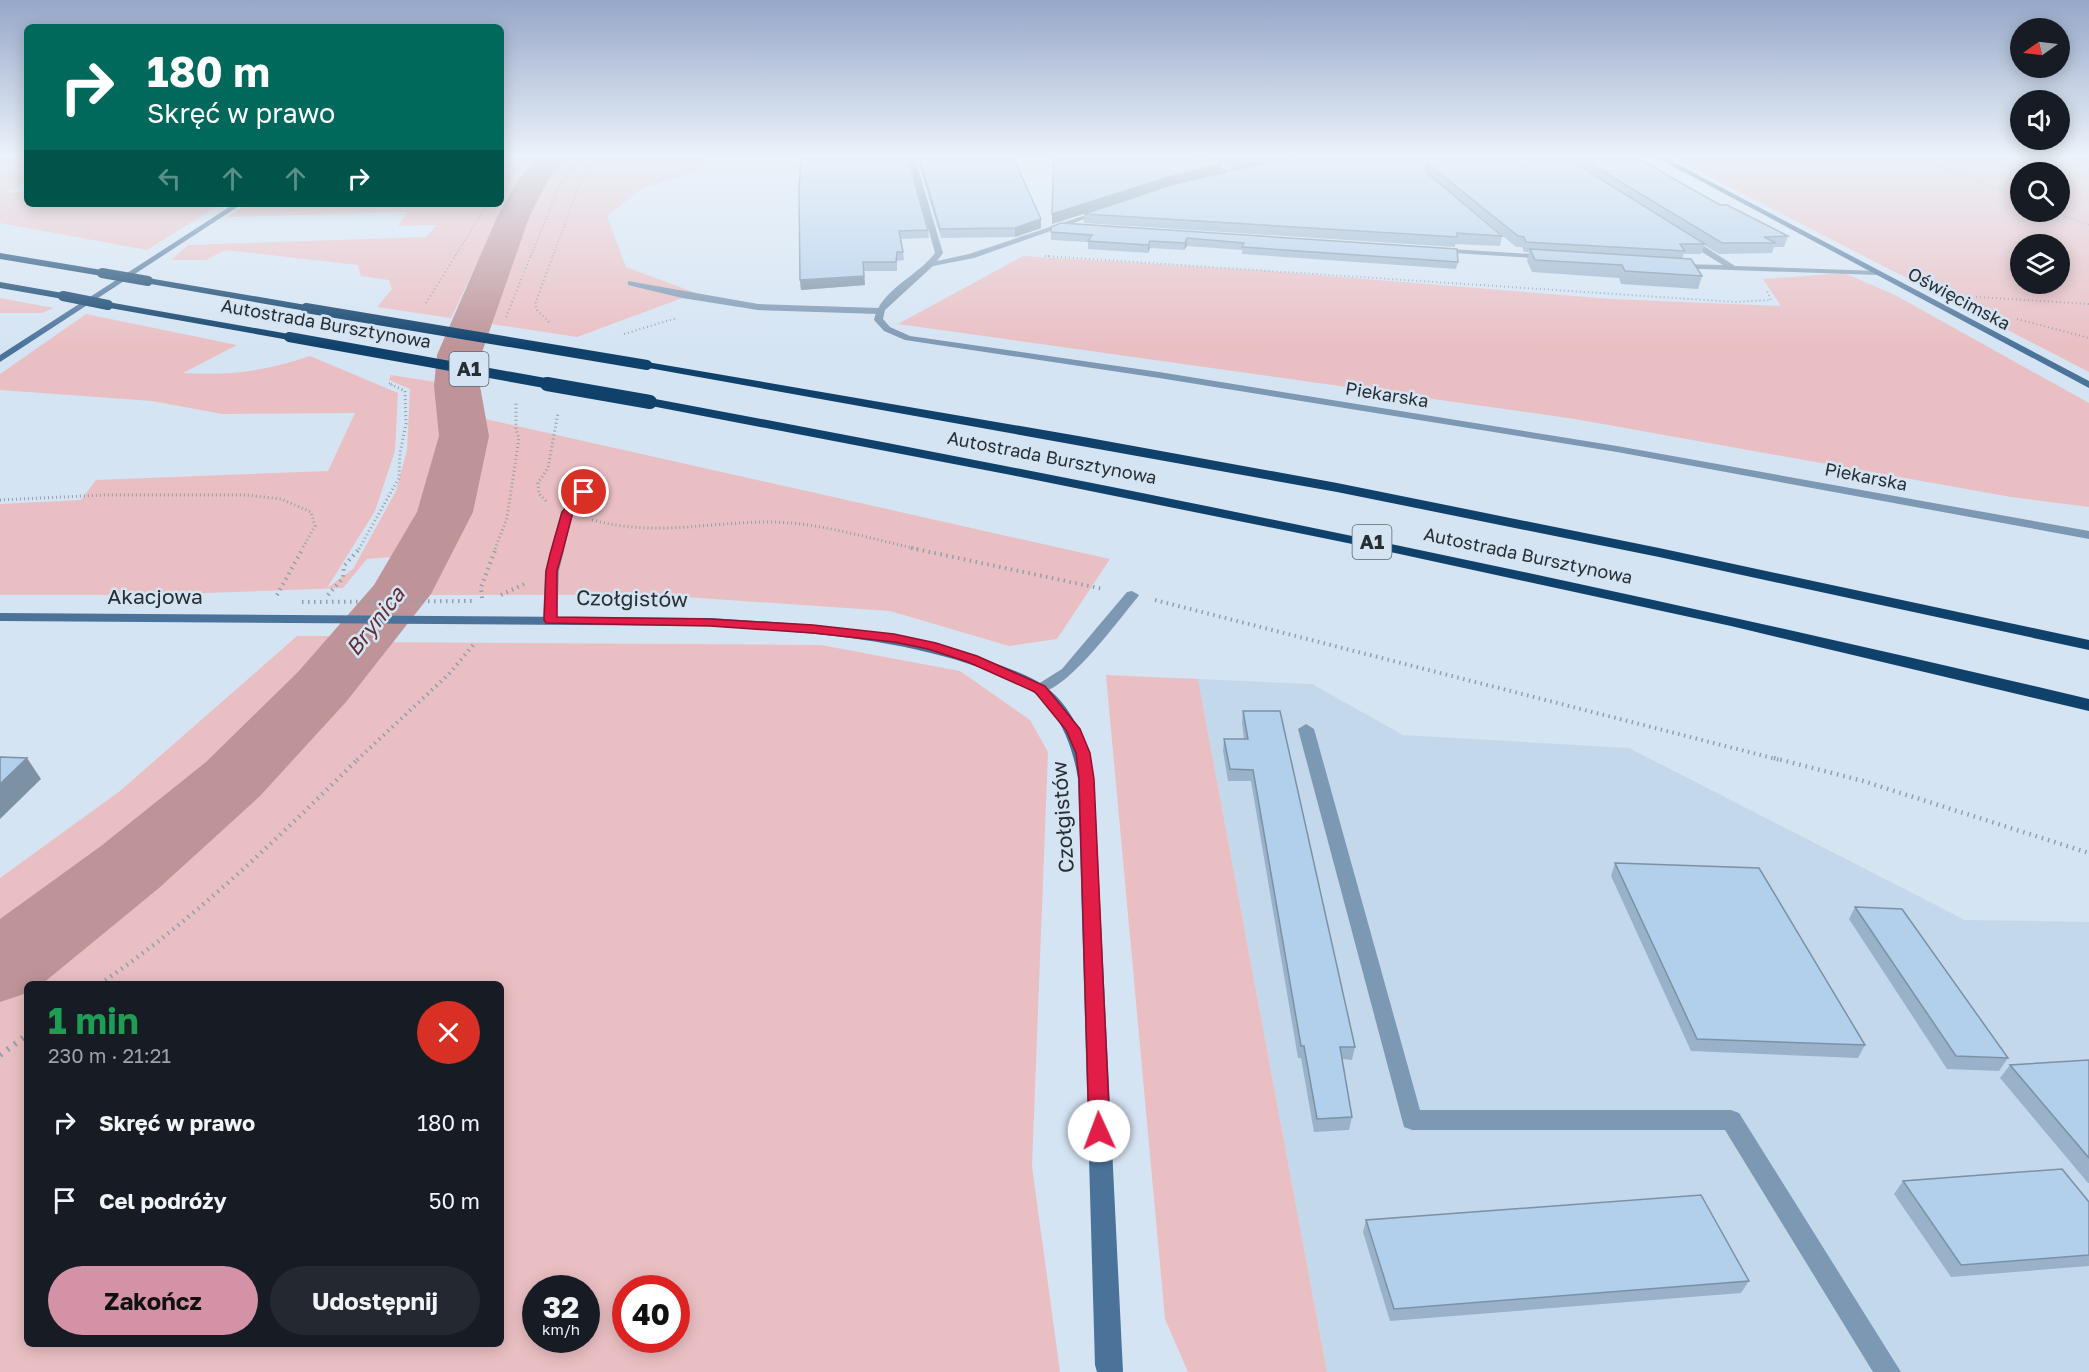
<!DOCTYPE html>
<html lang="pl">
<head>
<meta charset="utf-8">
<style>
  body { margin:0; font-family:"Golos Text",sans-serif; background:#242831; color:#f1f3f6; height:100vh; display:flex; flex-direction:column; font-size:22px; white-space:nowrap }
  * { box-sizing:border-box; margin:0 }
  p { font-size:20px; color:#9ea1a6 }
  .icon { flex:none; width:33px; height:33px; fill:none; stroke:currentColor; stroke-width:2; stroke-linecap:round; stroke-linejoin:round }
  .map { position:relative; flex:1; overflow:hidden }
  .panel { position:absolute; left:24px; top:981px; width:480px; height:366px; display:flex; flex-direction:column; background:#171b24; border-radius:9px; box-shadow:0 3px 15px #0003 }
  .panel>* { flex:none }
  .guide { position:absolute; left:24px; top:24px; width:480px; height:183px; border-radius:9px; box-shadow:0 3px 15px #0003; background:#00695c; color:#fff; overflow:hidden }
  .needle { width:39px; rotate:256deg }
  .controls { position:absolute; left:2010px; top:18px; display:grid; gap:12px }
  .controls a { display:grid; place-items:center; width:60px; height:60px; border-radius:50%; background:#171b24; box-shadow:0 3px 15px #0003; font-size:30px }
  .speed { position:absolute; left:522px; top:1275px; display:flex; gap:12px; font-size:30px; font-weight:700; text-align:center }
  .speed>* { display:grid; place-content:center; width:78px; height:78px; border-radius:50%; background:#171b24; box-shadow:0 3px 15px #0003; line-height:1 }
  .speed small { font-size:15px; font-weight:400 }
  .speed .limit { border:9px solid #d22; background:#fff; color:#111 }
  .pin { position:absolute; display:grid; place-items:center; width:51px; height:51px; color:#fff; margin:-26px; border:3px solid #fff; border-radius:50%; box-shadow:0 2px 6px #0007 }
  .me { position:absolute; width:66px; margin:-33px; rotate:358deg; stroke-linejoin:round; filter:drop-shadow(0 0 4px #0008) }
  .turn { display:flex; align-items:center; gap:21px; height:126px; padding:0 24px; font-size:27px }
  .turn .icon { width:78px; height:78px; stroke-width:2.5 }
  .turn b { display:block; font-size:42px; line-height:51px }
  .lanes { display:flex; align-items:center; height:57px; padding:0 24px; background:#0003; justify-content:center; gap:30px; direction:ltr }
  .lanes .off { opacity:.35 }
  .round { display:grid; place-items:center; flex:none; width:63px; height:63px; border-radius:32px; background:#242831 }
  .head { display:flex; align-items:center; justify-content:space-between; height:102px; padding:0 24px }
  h1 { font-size:36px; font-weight:700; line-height:45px; color:#1e9e55 }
  .action { display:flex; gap:12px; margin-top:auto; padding:12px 24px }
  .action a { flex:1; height:69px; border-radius:36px; background:#d392a6; color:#111; font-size:24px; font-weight:700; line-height:69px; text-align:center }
  .action a+a { background:#242831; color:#f1f3f6 }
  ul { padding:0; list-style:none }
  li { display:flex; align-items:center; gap:18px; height:78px; padding:0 24px }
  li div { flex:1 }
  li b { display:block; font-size:22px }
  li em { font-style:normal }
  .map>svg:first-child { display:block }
  .built { fill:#c4d8ec }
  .green { fill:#eabfc3; fill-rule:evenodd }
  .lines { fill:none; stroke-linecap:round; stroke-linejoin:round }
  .river { fill:#be9498; fill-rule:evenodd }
  .path-far5 { stroke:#939faa; stroke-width:1.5; stroke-dasharray:1 2; stroke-linecap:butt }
  .path-far4 { stroke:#939faa; stroke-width:2; stroke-dasharray:1 3; stroke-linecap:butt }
  .path-far3 { stroke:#939faa; stroke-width:3; stroke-dasharray:1 3; stroke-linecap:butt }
  .path-far2 { stroke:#939faa; stroke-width:4; stroke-dasharray:1.5 4.5; stroke-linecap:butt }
  .path-far1 { stroke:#939faa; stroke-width:4.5; stroke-dasharray:1.5 5; stroke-linecap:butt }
  .path { stroke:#939faa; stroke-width:6; stroke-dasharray:2 7; stroke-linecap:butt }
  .lane { fill:#7d98b2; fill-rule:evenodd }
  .street { fill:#7d98b2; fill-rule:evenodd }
  .secondary { fill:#4b7399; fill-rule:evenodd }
  .highway { fill:#0f416b; fill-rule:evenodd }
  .path-bridge { stroke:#939faa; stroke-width:4; stroke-dasharray:1.5 4.5; stroke-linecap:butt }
  .highway-bridge-far1 { stroke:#0f416b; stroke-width:10 }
  .highway-bridge { stroke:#0f416b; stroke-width:14 }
  .wall { fill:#99b2ca; fill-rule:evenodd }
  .shaded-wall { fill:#7d91a4 }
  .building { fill:#b2cfeb; stroke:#7d91a4; stroke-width:1.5 }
  .route { fill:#e11d48; stroke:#92132f; stroke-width:1.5 }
  .labels { text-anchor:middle; stroke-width:5; stroke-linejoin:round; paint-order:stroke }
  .far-street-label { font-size:18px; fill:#282e33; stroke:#d5e4f3 }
  .shield { fill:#d5e4f3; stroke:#5c656d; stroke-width:1.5 }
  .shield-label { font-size:20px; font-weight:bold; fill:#282e33 }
  .street-label { font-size:21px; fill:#282e33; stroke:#d5e4f3 }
  .water-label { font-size:22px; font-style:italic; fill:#652d36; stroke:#d5e4f3 }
</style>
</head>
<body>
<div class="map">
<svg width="2089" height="1372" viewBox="0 0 2089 1372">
  <rect width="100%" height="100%" fill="#d5e4f3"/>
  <path class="built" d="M1198,679L1312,684L1403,735L1629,748L1965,920L2089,922V1372H1327Z"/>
  <path class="green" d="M501,155H548C509,188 474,271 451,318L377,307L392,289L389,280L361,276L358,265L225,250L206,260H171L188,245L426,237L437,225L398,226L407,212L227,217L247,204H501Z
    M562,155H709L703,169L641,189L607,216L626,267L696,293L577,337L478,322L542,177Z
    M1668,155H2089V372ZM2020,172H2060V212H2020ZM2020,244H2060V284H2020Z
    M0,159H27V182L3,193L27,192V204H221L147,250L0,223Z
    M1023,256L1268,271L1611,299L1781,306L1763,279L1844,273L1895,295L2089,403V507L2011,497L1575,419L898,324Z
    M0,298L54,308L42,313H0Z
    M86,314L237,345L183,373C230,376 266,371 310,356L398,393L395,451L375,511L327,588L353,569L396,491L407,450L410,389L389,380L391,375L449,384L448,437L433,496L405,556L367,559L343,588L150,595H0V504L81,500L96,480L328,471L355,413L222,414L152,401L0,390V374Z
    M481,418L1110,559L1057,639L1009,646L890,611L655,595H416L453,539L475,472Z
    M297,636H344L131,849L0,948V878L120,791Z
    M374,642L821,645L960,671L1030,720L1048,752L1032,1166L1060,1372H0V985L58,944L252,780ZM27,984H501V1344H27ZM586,1288V1340H536V1288ZM676,1288V1340H626V1288Z
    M1106,675L1198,679L1327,1372H1188L1165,1319Z"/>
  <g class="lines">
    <path class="river" d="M539,155H568L547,182L530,215L481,355L480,386L489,436L473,512L431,594L346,702L260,796L159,888L42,984H27V993L0,1002V919L101,846L206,762L298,672L374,585L417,512L439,436L434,386L437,355L498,215L518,180Z"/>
    <path class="path-far5" d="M1911,155L2020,198
      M501,184L526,155
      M2054,212L2089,225
      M455,256L488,204
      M531,256L559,186L580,155
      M553,256L583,175L596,155
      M1045,256H1051"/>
    <path class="path-far4" d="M1045,256L1735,302L1771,300L1766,289
      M1976,297L2089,304
      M426,303L456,255
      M506,317L531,255
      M2017,319L2089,338
      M549,322L537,310L535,304L553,255
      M624,334L677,318
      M389,383L393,385"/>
    <path class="path-far3" d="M0,500L104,495H247L281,499L311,512L315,526L302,549
      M546,501L539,494L538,483L548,468L558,413
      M592,520C656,537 706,522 770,522C819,522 870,539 918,549
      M359,549L399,478L400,453L406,424L405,391L390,384
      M495,549L507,518L519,438L516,430V402"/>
    <path class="path-far2" d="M911,548L1103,589
      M277,595L303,548
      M328,595L343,578L344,566L360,548
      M501,595L524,584
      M482,598L481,587L496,548
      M1155,600L1780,760
      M357,760L449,674L474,644"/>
    <path class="path-far1" d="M1774,758L1863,781L2089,853
      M100,984C196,918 276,840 359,758"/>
    <path class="path" d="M0,1055L27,1035"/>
    <path class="lane" d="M628,281L758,304L879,308L883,311L879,314L758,310L682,298L628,285Z
      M583,488L589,492L573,512L559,571L557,620L550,624L545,623L543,620L545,571L561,512L579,490Z
      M1132,591L1139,595L1137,598C1119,619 1062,699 1035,692L1032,689L1035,686L1062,669L1127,592Z
      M1306,724L1314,729L1420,1110H1731L1739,1113L1901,1372H1873L1725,1130H1412L1404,1127L1298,729Z"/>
    <path class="street" d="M908,155H914L943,253L937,261L969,254L1101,210L1107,211L974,258L933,266L885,310L883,319L890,327L910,336L1159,372L1617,446L2089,531V539L1617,452L1159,378L905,340L884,331L874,320C880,290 918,276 935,253Z
      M1208,155H1214L1219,166L1233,173V175L1214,168Z
      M1684,237H1690L1735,266L1878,271L1882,273L1878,275L1674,268L1673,266L1677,264L1723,265L1684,241Z
      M1435,248L1548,255L1552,257L1548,259L1438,252L1434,250Z"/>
    <path class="secondary" d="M1652,155H1660L2089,381V388Z
      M234,204H242L0,362V355Z
      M0,613L710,618C804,624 899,628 989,661C1007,668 1027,674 1043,685C1072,705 1089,745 1094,779L1123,1372H1097L1095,1365L1078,779C1073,747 1060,712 1033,692C1019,681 1000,675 984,669C896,637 803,632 710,626L0,621Z"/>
    <path class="highway" d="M0,253L102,270L107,273L102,276L0,259Z
      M148,278L306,305L311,308L306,311L145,283V279Z
      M0,282L63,293L68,296L63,299L0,288Z
      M108,302L289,334L294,337L289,340L104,307V303Z
      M647,362L1084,437L1337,483L1659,548L2089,640V650L1659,557L1337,492L643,367V363Z
      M650,398C1132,488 1612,586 2089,699V711L1731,626L1372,548L1011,475L646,405V399Z"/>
    <path class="path-bridge" d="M302,602L474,601"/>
    <path class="highway-bridge-far1" d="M102,273L148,281
      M63,296L108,305
      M306,308L647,365
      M289,337L556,385"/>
    <path class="highway-bridge" d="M547,384L650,402"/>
  </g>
  <path class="wall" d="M801,155L928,230L929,238L901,239L904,260L897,261V271H864L865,285L801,290L800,280Z
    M916,155H1012L1041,228L1015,237L941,238Z
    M1054,155H1207V157L1221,164L1215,155H1632L1720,205L1788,236L1784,247H1774L1772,253L1719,254L1704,245L1701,254H1684L1682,258L1702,276L1698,289L1621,284L1619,278L1532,272L1527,261L1529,252H1524L1522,247H1516L1469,207L1502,236L1500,246L1455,244V247L1084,223V214L1052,224ZM1221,164L1228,168L1233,170L1220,173Z
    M1061,223L1458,262L1456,269L1242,254V250L1187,246L1184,250L1150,248L1148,253L1088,249V242L1051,240V227Z
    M1243,711L1355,1047L1352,1060L1342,1059L1352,1117L1349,1130L1314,1132L1301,1058H1298L1251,781H1228L1223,751L1224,739H1244L1242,723Z
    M1615,863L1865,1045L1858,1058L1691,1051L1611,876Z
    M1855,907L2008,1058L1999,1071L1947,1069L1849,919Z
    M2089,1060V1183H2088L2000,1078L2010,1065Z
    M1903,1181L2089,1202V1266L1951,1277L1894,1194Z
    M1366,1220L1749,1281L1741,1293L1390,1321L1363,1232Z"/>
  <path class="shaded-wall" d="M1266,155H1304L1234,171L1235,162Z
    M1221,164L1220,173L1168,186L1052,224V214L1169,177Z
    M1041,219V228L1015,237V228Z
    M1187,238V246L1184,250L1185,243Z
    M1150,241V248L1148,253V245Z
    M863,262L865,285L801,290L800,280Z
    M27,758L41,779L0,819V784Z"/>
  <path class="building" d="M801,155H907L928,230L899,231L903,252H897L896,262H863L864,276L800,280L799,190Z
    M918,155H1012L1041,219L1015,228L940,229Z
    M1054,155H1127L1211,157L1221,164L1169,177L1052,214Z
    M1221,155H1266L1235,162Z
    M1299,155H1562L1705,244H1680L1685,251L1526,242L1524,237L1518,236L1428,164L1425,171L1502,236L1457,233V237L1084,214L1174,184Z
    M1576,155H1632L1720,205H1727L1788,236L1764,237L1776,243H1722Z
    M1061,223L1457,249L1458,262L1242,247L1244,243L1187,238L1185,243L1150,241L1148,245L1088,241L1092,235L1051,232V227Z
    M1530,249L1691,259L1702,276L1625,271L1622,265L1535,260Z
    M1243,711H1280L1355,1047H1340L1352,1117L1317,1119L1304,1046H1301L1253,770L1230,769L1224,739H1248Z
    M0,757L27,758L0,784Z
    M1615,863L1759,868L1865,1045L1697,1039Z
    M1855,907L1902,909L2008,1058L1956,1056Z
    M2089,1060V1158L2010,1065Z
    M2062,1169L2089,1202V1255L1961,1265L1903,1181Z
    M1701,1195L1749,1281L1394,1309L1366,1220Z"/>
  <linearGradient id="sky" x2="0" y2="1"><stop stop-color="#97a7c8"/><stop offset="0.45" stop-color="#ecf3fa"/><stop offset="1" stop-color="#ecf3fa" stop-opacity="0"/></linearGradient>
  <rect width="2089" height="347" fill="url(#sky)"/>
  <path class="route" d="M584,489L589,492L573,512L562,554L557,571V617L710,619L813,625L894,634L936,643L977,656L1045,686L1080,729L1090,753L1094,779L1110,1131L1107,1137L1099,1140L1092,1137L1089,1131L1079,779L1076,753L1066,730L1035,692L968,662L928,649L894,642L813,633L710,626L546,623L544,620L546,571L550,554L562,512L580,490Z"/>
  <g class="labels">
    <g class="far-street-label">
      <text transform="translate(1959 299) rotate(28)" y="6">Oświęcimska</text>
      <text transform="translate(326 324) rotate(10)" y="6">Autostrada Bursztynowa</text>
      <text transform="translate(1387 395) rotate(9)" y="6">Piekarska</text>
      <text transform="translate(1052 458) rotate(11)" y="6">Autostrada Bursztynowa</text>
      <text transform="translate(1866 477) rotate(11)" y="6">Piekarska</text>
      <text transform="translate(1528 556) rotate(12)" y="6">Autostrada Bursztynowa</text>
    </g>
    <g class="shield">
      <rect x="449.5" y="352" width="39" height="34" rx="4.5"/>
      <rect x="1352.5" y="525" width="39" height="34" rx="4.5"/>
    </g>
    <g class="shield-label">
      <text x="469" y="376">A1</text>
      <text x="1372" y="549">A1</text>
    </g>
    <g class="street-label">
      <text x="155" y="604">Akacjowa</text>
      <text transform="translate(632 599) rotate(1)" y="7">Czołgistów</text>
      <text transform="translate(1063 817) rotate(-94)" y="7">Czołgistów</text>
    </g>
    <g class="water-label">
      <text transform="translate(375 621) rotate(-52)" y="8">Brynica</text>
    </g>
  </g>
</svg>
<div class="controls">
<a><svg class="needle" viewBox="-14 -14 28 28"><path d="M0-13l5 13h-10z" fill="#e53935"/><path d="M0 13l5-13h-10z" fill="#9ea1a6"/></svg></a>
<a><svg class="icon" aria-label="sound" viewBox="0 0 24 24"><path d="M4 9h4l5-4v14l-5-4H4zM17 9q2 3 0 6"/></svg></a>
<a><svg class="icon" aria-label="search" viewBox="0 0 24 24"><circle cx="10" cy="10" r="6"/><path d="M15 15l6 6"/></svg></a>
<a><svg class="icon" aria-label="layers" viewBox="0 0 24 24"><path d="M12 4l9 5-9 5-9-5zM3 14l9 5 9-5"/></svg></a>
</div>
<div class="speed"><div>32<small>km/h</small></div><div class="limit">40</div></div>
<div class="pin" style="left:584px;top:492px;background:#d93025"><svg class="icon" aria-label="arrive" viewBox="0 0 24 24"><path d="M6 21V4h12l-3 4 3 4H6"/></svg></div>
<svg class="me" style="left:1099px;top:1131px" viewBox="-20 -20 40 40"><circle r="19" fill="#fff"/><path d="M0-13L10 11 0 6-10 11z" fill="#e11d48"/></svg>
<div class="guide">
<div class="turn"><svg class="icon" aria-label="right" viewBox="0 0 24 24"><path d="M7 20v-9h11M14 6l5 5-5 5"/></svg><div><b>180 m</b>Skręć w prawo</div></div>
<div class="lanes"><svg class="icon off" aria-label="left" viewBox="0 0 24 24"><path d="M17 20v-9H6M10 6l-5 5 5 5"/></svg><svg class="icon off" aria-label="ahead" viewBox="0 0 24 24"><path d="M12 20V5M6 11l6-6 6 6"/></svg><svg class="icon off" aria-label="ahead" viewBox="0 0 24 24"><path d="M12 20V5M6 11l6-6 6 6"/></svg><svg class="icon" aria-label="right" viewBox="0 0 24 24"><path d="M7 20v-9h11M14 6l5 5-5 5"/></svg></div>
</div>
<section class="panel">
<div class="head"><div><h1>1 min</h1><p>230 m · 21:21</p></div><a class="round" style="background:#d93025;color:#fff"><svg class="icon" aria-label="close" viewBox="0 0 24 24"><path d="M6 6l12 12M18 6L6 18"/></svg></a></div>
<ul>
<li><svg class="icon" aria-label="right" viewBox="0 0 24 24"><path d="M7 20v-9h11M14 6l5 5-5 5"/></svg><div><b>Skręć w prawo</b></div><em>180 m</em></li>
<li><svg class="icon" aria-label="arrive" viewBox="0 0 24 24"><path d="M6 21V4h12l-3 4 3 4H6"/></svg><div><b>Cel podróży</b></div><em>50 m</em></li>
</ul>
<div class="action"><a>Zakończ</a><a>Udostępnij</a></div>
</section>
</div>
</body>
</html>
